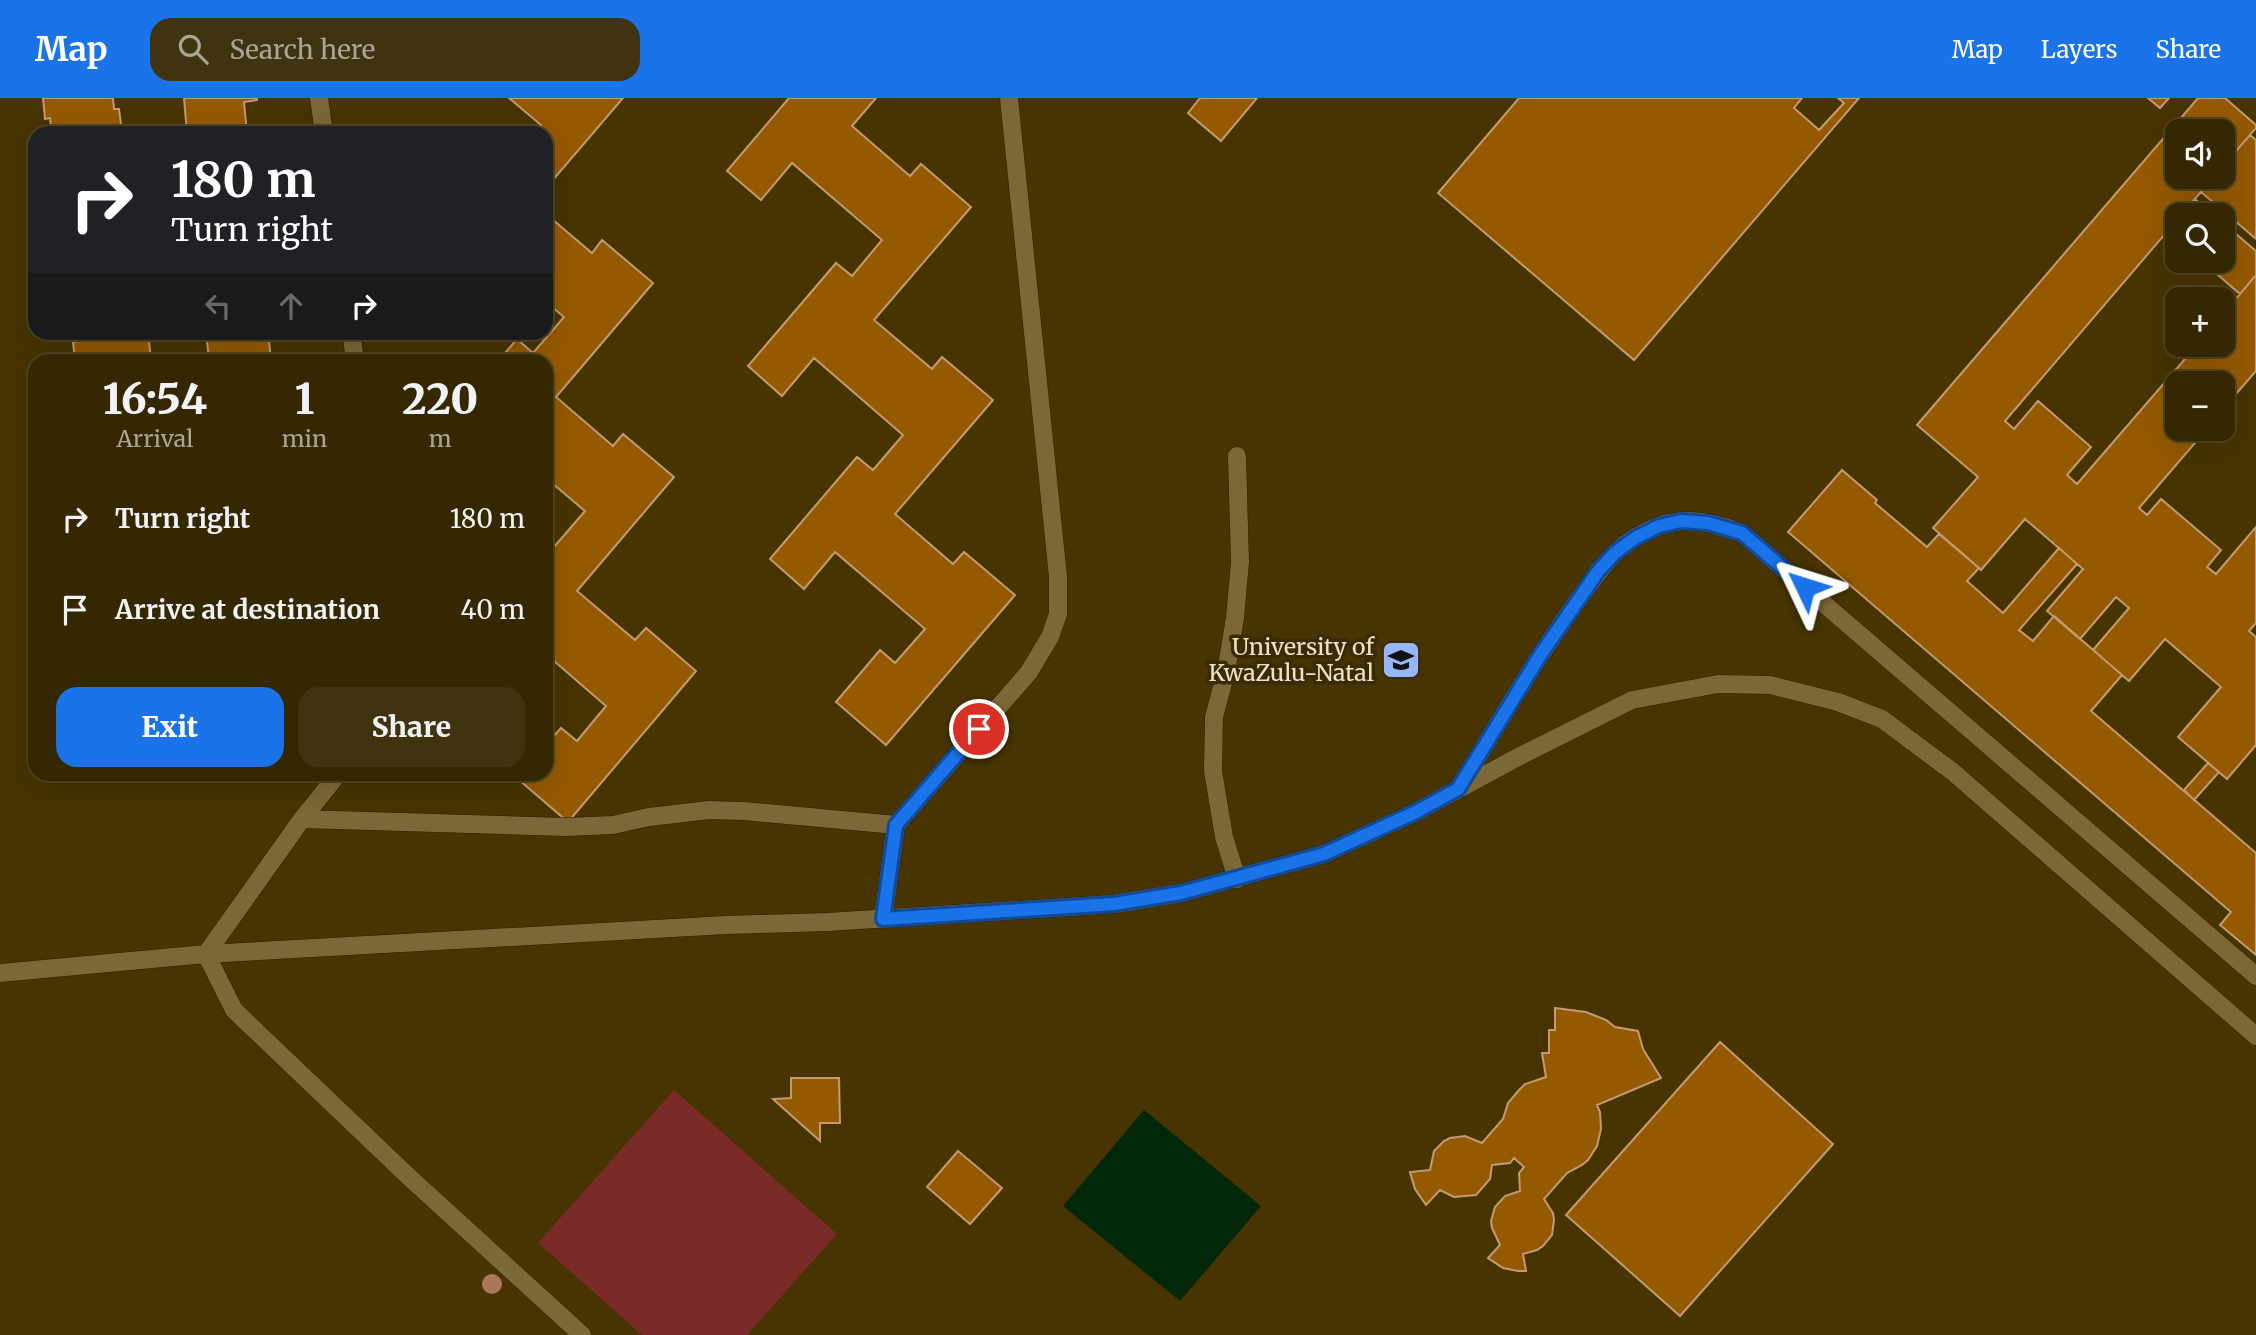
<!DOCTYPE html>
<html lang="en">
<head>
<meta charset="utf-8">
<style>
  body { margin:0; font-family:Merriweather,serif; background:#40330f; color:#f1f3f6; height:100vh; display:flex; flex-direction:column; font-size:26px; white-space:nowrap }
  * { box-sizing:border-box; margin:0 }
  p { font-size:23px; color:#aaa599 }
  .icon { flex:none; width:38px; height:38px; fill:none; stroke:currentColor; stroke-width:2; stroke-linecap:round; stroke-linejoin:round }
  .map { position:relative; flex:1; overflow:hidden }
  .drawer { position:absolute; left:28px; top:256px; width:525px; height:427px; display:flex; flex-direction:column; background:#352700; border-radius:21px; box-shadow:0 7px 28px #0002,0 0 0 2px #4f4422 }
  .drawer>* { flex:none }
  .hud { position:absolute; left:28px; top:28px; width:525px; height:214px; border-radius:21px; box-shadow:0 7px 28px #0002,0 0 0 2px #4f4422; background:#202124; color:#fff; overflow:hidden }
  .controls { position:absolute; left:2165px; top:21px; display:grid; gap:14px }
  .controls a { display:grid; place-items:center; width:70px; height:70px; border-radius:14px; background:#352700; box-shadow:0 7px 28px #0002,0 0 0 2px #4f4422; font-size:35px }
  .pin { position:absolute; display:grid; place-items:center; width:60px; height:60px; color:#fff; margin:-30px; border:4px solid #fff; border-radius:50%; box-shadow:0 2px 7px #0007 }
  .me { position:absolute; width:77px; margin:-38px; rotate:311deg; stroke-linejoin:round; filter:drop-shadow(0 0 5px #0008) }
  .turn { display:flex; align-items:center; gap:24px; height:147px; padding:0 28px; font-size:32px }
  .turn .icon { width:91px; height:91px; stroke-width:2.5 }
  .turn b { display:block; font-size:49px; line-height:60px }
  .lanes { display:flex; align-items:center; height:66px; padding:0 28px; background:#0003; justify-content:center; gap:35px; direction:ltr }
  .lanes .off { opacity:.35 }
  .eta { display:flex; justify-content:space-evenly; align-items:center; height:119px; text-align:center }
  .eta b { font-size:42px; font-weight:800; line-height:49px }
  .button { display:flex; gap:14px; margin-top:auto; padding:14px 28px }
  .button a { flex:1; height:80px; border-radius:21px; background:#1a73e8; color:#fff; font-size:28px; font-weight:800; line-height:80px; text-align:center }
  .button a+a { background:#40330f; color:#f1f3f6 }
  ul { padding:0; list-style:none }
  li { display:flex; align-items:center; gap:21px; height:91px; padding:0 28px }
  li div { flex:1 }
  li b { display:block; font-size:26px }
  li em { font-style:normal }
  header { display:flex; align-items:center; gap:42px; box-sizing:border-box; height:98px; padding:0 35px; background:#1a73e8; color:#fff }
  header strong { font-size:33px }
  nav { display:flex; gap:38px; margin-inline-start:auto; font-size:24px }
  .search { width:490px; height:63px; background:#40330f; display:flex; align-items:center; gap:18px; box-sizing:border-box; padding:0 24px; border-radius:21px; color:#aaa599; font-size:26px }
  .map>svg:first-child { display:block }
  .green { fill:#7a2b27 }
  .water { fill:#022809 }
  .building { fill:#955900; stroke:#c29a73; stroke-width:2 }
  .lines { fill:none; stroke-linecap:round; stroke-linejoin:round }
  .minor-casing { stroke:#271d04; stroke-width:19 }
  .minor { stroke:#7c6736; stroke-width:18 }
  .tree { fill:#a9785c }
  .route-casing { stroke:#114b97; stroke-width:18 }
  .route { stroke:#1a73e8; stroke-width:12 }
  .labels { text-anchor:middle; stroke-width:7; stroke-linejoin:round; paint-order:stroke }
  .poi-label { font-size:23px; fill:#eee2c9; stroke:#3a2b04; text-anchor:end }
</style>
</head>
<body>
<header>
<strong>Map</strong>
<div class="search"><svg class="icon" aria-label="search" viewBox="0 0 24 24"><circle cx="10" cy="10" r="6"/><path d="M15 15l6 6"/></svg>Search here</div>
<nav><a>Map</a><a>Layers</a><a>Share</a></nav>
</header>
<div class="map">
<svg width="2256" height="1237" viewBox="0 0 2256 1237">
  <rect width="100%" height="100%" fill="#473400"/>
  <path class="green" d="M674,992L837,1136L747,1237H642L538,1145Z"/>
  <path class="water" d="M1144,1012L1261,1108L1180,1203L1063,1108Z"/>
  <path class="building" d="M43,0H113L114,11H119L122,35H52L50,20L45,21Z
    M184,0H257V2L244,4L247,35H187Z
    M509,0H623L546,90V35H534L541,27Z
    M789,0H876L852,28L910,78L921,66L971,109L874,222L932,271L942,259L993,302L895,416L953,466L964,454L1015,497L886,647L836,604L880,552L895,565L925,531L835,454L804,491L770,461L857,359L873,372L903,337L814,260L782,298L748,268L836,165L852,178L882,142L792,65L761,102L727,73Z
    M1200,0H1257L1221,43L1188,15Z
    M1519,0H1802L1794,10L1819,32L1844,5L1838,0H1859L1634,262L1438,95Z
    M2148,0H2169L2160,10Z
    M2198,0H2225L2256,27V30L2222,69V33H2177V79H2214L2181,117H2177V122L2005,323L2014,331L2038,303L2091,349L2067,377L2077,386L2197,247H2222V217L2256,177V273L2222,312V285H2177V331H2207L2139,410L2147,417L2161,401L2221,452L2207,469L2216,476L2256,429V525L2249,533L2256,539V647L2227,681L2178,639L2221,589L2165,541L2129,583L2122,577L2093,552L2129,510L2116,499L2080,541L2047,513L2083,471L2025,421L1981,472L1979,470L1933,430L1978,379L1917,327Z
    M2250,37L2256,42V141L2201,94L2214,79H2222V69Z
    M2195,101L2214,117H2181Z
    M546,116L592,155L602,142L653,185L556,299L613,348L623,336L674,379L577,493L635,542L646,530L696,573L568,724L518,681L522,676H546V647L561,630L577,643L606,608L546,556V442L554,449L585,413L546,380V262H499L517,241L533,255L564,219L546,204Z
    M2177,122V142L2167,133Z
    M2222,124L2256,153V177L2240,196L2202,163H2222Z
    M78,234H148L151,262H75L73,244L79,243Z
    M206,234H268L271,262H209Z
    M1842,372L1877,402L1875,405L1927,449L1939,436L1979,470L1967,483L2003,515L2059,450L2077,466L2019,532L2033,543L2054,518L2122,577L2091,613L2256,755V857L2220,827L2231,814L1788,434Z
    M2208,665L2219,674L2194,702L2184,692Z
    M1555,910L1586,914L1606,922L1615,929L1638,933L1643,951L1661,980L1597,1007L1600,1014L1601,1031L1597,1048L1588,1062L1582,1067L1567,1075L1544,1101L1553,1115L1554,1122L1552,1137L1543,1148L1537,1152L1523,1156L1526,1173H1518L1503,1170L1488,1160L1500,1147L1492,1130L1491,1123L1495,1109L1505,1098L1520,1093L1519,1075L1524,1069L1514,1060L1510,1065L1492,1067L1490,1081L1476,1097L1454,1099L1440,1092L1426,1107L1415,1091L1410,1074L1430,1072L1434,1053L1444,1043L1450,1040L1465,1038L1482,1045L1503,1021L1508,1005L1519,992L1525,986L1546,979L1542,955H1549V932H1555Z
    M1720,944L1833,1046L1680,1218L1566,1117Z
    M791,980H839L840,1025H820V1043L773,1001L791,1000Z
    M958,1053L1002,1090L970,1126L927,1089Z"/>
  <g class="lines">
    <g class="minor-casing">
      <path id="minor" d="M319,0L324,35
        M351,234L355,262
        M1237,358L1240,464L1235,520L1226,574L1214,619L1213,673L1224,739L1237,781
        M338,676L302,721L206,856L234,912L409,1079L582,1237
        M1459,691C1494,632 1529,572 1569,515C1583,495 1597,474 1614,456C1626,444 1643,434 1659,428C1686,418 1717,425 1742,435L2256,878
        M302,721L566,729L613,727L649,719L709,712L744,713L896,727
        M883,821L896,727L1029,574L1050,539L1058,516V479L1009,0
        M0,875L206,856L726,827L827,824L1114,806L1181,795L1324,756L1416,714L1520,658L1632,602L1718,586L1770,587L1838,604L1882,621L1953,674L2256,938"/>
    </g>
    <use href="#minor" class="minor"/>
  </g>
  <circle class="tree" cx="492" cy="1186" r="10"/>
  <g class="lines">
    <g class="route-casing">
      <path id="route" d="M979,631L896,727L883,821L1114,806L1181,795L1324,756L1416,714L1458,691L1541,556L1599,472L1616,454L1635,440L1659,428L1681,423L1708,425L1742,435L1805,489"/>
    </g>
    <use href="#route" class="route"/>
  </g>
  <defs>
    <g id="university-square" transform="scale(2.0125)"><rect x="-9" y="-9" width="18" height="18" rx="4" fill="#97b6fd" stroke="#3a2b04"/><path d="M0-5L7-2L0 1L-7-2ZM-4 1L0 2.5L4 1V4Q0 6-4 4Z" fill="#111"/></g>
  </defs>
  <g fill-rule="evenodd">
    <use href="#university-square" x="1401" y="562"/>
  </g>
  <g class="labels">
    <g class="poi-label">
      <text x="1374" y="557">University of<tspan x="1374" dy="26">KwaZulu-Natal</tspan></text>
    </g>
  </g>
</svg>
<div class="controls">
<a><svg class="icon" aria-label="sound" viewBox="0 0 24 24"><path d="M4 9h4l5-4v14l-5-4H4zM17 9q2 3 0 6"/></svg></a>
<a><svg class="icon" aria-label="search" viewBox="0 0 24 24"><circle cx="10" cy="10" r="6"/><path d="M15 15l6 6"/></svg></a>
<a>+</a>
<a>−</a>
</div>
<div class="pin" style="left:979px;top:631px;background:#d93025"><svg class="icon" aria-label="arrive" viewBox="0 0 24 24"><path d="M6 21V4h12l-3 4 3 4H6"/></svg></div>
<svg class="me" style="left:1805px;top:489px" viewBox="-20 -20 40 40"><path d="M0-17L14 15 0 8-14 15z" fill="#1a73e8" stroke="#fff" stroke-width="4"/></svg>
<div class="hud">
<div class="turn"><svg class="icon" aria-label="right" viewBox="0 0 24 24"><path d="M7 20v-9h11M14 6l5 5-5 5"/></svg><div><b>180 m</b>Turn right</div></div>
<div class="lanes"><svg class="icon off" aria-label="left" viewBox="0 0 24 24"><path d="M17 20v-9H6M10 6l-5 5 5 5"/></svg><svg class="icon off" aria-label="ahead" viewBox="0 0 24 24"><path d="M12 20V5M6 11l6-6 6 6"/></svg><svg class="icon" aria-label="right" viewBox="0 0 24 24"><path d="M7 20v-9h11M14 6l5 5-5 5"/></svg></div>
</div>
<section class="drawer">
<div class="eta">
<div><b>16:54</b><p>Arrival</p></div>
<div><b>1</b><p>min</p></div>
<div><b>220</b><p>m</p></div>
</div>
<ul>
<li><svg class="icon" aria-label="right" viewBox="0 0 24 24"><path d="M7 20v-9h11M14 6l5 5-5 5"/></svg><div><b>Turn right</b></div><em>180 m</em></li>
<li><svg class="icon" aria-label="arrive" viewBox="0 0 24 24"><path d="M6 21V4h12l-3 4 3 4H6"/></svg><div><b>Arrive at destination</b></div><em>40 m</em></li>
</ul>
<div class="button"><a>Exit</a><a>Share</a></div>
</section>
</div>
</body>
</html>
